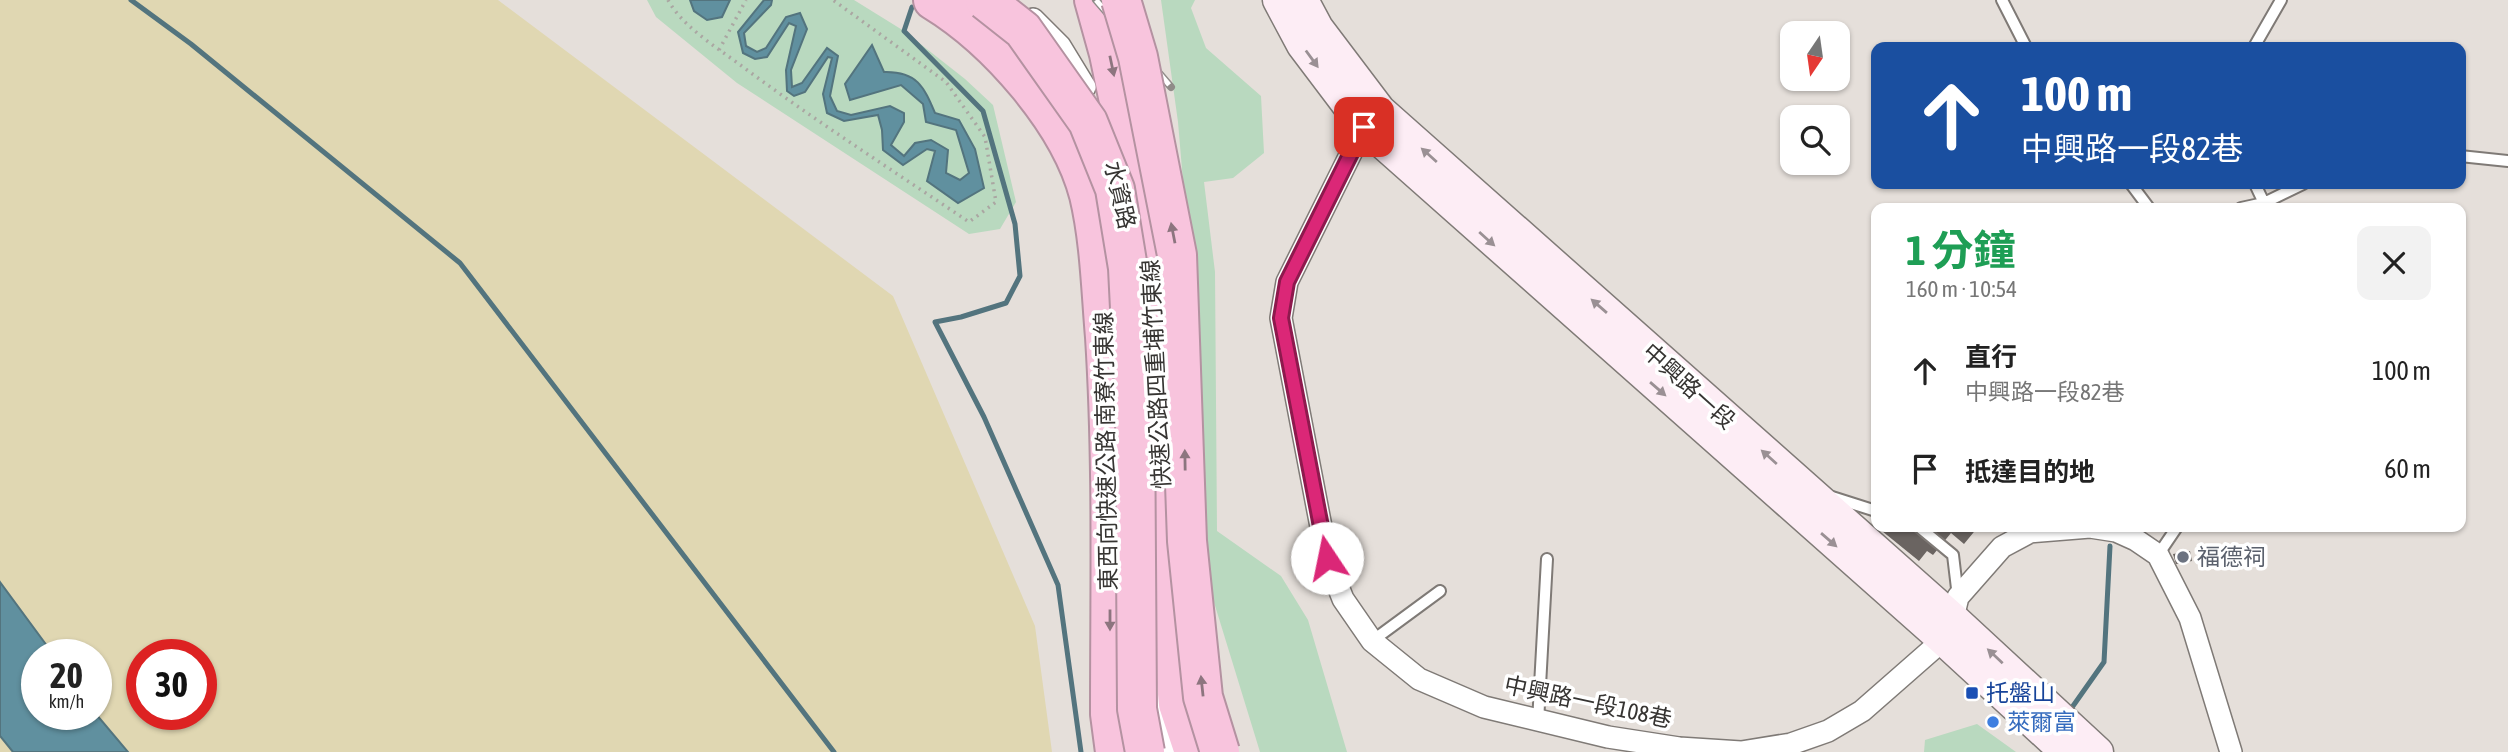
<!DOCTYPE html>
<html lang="zh-TW">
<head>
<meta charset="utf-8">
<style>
  body { margin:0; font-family:"Asap Condensed","Noto Sans TC",sans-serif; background:#f2f2f2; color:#222; height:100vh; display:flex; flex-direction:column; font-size:26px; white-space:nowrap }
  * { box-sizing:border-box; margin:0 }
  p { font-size:23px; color:#767676 }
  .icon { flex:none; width:38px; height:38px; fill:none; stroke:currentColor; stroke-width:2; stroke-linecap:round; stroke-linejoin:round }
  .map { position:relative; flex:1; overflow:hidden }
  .drawer { position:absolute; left:1871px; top:203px; width:595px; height:329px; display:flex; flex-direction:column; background:#fff; border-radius:14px; box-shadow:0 2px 5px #0004 }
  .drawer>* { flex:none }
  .top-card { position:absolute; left:1871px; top:42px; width:595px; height:147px; border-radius:14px; box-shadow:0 2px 5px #0004; background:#1a4fa0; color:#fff; overflow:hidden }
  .needle { width:46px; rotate:193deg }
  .buttons { position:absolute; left:1780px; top:21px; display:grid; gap:14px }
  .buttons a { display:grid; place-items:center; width:70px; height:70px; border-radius:14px; background:#fff; box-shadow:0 2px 5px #0004; font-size:35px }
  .speed { position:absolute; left:21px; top:639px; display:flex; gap:14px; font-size:35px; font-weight:700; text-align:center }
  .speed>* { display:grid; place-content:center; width:91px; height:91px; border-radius:50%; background:#fff; box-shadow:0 2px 5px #0004; line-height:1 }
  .speed small { font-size:18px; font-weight:400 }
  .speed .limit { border:10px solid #d22; background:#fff; color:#111 }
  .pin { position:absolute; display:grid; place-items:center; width:60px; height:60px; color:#fff; margin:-30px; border-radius:14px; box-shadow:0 4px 10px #0006 }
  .me { position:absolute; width:77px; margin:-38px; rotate:349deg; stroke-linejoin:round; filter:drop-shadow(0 0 5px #0008) }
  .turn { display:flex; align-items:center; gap:24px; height:147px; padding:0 35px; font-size:32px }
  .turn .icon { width:91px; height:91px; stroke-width:2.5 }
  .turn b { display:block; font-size:49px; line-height:60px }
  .round { display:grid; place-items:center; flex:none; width:74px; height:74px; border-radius:14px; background:#f2f2f2 }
  .headline { display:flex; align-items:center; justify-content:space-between; height:119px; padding:0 35px }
  h1 { font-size:42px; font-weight:700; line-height:52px; color:#1e9e55 }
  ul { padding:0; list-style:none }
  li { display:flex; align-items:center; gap:21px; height:98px; padding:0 35px }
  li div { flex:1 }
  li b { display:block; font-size:26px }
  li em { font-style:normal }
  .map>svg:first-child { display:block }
  .green { fill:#b9d9bf }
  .sand { fill:#e0d7b2; fill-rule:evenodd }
  .water { fill:#60909f; stroke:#53747e; stroke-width:2 }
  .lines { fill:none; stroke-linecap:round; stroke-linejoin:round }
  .stream { stroke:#53747e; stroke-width:5 }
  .building { fill:#6a6461 }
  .lane-casing { stroke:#7f7a76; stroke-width:14 }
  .street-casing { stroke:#7f7a76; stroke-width:24 }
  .secondary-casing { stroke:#7f7a76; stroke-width:33 }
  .highway-casing { stroke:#b492a1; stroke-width:42 }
  .path { stroke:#aaa6a2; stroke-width:3.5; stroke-dasharray:2 5; stroke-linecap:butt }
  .lane { stroke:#fff; stroke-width:10 }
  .street { stroke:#fff; stroke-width:21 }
  .secondary { stroke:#fdedf5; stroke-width:30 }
  .highway { stroke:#f8c4dd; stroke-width:38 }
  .rail-casing { stroke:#8f8b88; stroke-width:8 }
  .rail { stroke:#fff; stroke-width:5; stroke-dasharray:16; stroke-linecap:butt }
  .highway-bridge-casing { stroke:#b492a1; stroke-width:42; stroke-linecap:butt }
  .highway-bridge { stroke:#f8c4dd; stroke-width:38 }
  .oneway { fill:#9a9094 }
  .oneway2 { fill:#8d757f }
  .route-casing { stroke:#8e194d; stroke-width:18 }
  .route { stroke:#db2777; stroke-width:12 }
  .worship-dot { fill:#6b7280; stroke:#fff; stroke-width:2.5 }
  .transit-dot { fill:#1a4fb4; stroke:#fff; stroke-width:2.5 }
  .shop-dot { fill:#3f7fe0; stroke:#fff; stroke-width:2.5 }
  .labels { text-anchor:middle; stroke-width:7; stroke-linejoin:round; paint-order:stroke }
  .street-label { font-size:23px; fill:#363432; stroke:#fff }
  .worship-label { font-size:23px; fill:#5b616d; stroke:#fff; text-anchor:start }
  .transit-label { font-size:23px; fill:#164399; stroke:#fff; text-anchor:start }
  .shop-label { font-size:23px; fill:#366cbe; stroke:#fff; text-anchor:start }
</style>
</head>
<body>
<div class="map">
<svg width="2508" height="752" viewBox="0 0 2508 752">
  <rect width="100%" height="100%" fill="#e5dfda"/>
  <path class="green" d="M647,0H854L904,31L965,79L993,105L1016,202L1000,229L969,234L737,83L656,17Z
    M1161,0H1195L1191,8L1206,48L1261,96L1264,153L1233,178L1204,182L1215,272L1217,531L1281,576L1308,620L1347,752H1260L1205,573L1188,240L1178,122Z
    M1977,724L2016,752H1924L1925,740Z"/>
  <path class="sand" d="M0,0H498L893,296L1035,626L1052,752H0ZM37,654H96V714H37ZM142,654H201V714H142Z"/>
  <path class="water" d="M690,0H730L722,17L707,20L694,11Z
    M764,0H772L771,5L744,33L746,46L757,52L766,48L786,17L800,13L807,29L791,70L792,87L802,83L827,48L838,56L830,96L837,111L851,115L890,106L904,113V122L891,145L904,156L915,143L931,140L948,150L946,173L960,180L969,173L956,130L926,122L923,104L901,85L850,100L845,84L872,45L884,72C917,71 924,87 935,113L959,120L975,149L984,188L958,203L927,181L935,151L927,149L903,165L883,150L882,130L878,115L844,121L827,113L823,94L832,58L828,57L805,92L794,96L787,91L786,70L796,26L789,23L767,57L755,59L743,53L738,32Z
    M0,582L53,654H37V714H96L128,752H13L0,736Z"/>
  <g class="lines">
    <path class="stream" d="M131,0L191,44L460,263L834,752
      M912,7L904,31L983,111L1015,224L1020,276L1006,303L961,317L935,322L984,417L1058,585L1081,752
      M2073,706L2104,662L2110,546"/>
  </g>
  <path class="building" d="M1886,527H1978L1964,544L1951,533L1933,555L1927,551L1919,561L1882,531Z
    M2190,551L2192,561L2176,564L2173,554Z"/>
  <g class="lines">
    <g class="lane-casing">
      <path id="lane" d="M2002,0L2026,47
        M2254,47L2281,0
        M2460,156L2508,161
        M2131,184L2149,208
        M2255,184L2264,203
        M2241,208L2264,203L2303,184
        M1832,497L1876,511
        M1919,527L1953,555L1958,597
        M2158,555L2177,527
        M1372,641L1440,591
        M1538,722L1547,559"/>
    </g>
    <g class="street-casing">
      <path id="street" d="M1033,19L1060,46L1085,87
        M1364,127L1287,282L1281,318L1327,558L1343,599L1372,641L1419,679L1484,707L1608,737L1679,748L1741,752L1791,744L1828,731L1862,711L1943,640L1953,618L1958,597L2002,547L2030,532L2090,527L2116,531L2136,540L2158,555L2190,618L2231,752
        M1155,656L1158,705L1168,752"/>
    </g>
    <g class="secondary-casing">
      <path id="secondary" d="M1278,0L1302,45L1364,127L1943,640L2065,752
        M1303,0L1318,28L1380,110L1953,618L2098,752"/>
    </g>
    <g class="highway-casing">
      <path id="highway" d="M933,0C997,39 1070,122 1089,195C1100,241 1101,291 1105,337C1113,463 1110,589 1110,714L1115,752
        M1094,0L1109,54L1151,254L1164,556L1178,704L1194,752"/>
    </g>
    <path class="path" d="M668,0C682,26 716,47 739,64C814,120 892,170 969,222L996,202L985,137L946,82L833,0
      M719,50L746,0"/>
    <use href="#lane" class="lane"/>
    <use href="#street" class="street"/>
    <use href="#secondary" class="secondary"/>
    <use href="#highway" class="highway"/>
    <g class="rail-casing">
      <path id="rail" d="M1096,0L1171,87"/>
    </g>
    <use href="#rail" class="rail"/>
    <g class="highway-bridge-casing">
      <path id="highway-bridge" d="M985,0L1023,30L1088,122L1115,189L1128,268L1135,410L1137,709L1145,752
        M1121,0L1138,57L1177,255L1187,541L1203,697L1220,752"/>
    </g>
    <use href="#highway-bridge" class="highway-bridge"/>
  </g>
  <defs><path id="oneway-solid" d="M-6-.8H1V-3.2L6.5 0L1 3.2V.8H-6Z" transform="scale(1.75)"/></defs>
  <g class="oneway">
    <use href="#oneway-solid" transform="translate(1312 59) rotate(54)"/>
    <use href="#oneway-solid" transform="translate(1429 155) rotate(-138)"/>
    <use href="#oneway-solid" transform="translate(1487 239) rotate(42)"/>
    <use href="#oneway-solid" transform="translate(1599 306) rotate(-139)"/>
    <use href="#oneway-solid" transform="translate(1658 389) rotate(41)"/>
    <use href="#oneway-solid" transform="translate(1769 457) rotate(-138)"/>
    <use href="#oneway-solid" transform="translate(1829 540) rotate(41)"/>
    <use href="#oneway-solid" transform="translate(1995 656) rotate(-137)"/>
  </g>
  <g class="oneway2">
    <use href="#oneway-solid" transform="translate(1112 66) rotate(78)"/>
    <use href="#oneway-solid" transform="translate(1173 233) rotate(-101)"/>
    <use href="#oneway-solid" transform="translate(1185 460) rotate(-91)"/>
    <use href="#oneway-solid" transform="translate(1110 620) rotate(90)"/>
    <use href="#oneway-solid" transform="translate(1202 686) rotate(-96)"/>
  </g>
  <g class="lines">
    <g class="route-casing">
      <path id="route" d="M1327,558L1281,318L1287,282L1364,127"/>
    </g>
    <use href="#route" class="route"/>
  </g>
  <circle class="worship-dot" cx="2183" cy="557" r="7"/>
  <rect class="transit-dot" x="1965" y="686" width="14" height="14" rx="3.5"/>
  <circle class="shop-dot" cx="1993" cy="722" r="7"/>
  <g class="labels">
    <g class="street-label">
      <text transform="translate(1120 195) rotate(77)" y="8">水資路</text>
      <text transform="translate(1156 374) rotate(-93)" y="8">快速公路四重埔竹東線</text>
      <text transform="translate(1689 386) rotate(42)" y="8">中興路一段</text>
      <text transform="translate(1106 451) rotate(-91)" y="8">東西向快速公路 南寮竹東線</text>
      <text transform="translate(1588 702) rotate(12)" y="8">中興路一段108巷</text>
    </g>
    <g class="worship-label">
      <text x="2197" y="565">福德祠</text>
    </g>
    <g class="transit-label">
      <text x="1986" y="701">托盤山</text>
    </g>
    <g class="shop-label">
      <text x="2007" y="730">萊爾富</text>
    </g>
  </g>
</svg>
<div class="buttons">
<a><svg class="needle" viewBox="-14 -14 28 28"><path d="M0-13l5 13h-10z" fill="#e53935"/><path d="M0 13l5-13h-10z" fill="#767676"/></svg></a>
<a><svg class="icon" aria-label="search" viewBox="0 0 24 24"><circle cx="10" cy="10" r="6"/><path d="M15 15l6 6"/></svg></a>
</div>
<div class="speed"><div>20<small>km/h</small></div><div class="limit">30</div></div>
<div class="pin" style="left:1364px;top:127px;background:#d93025"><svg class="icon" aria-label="arrive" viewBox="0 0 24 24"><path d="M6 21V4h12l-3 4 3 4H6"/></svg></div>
<svg class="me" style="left:1327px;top:558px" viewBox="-20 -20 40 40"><circle r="19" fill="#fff"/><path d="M0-13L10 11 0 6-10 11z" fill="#db2777"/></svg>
<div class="top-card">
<div class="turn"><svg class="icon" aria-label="ahead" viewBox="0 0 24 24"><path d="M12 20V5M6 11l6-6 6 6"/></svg><div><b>100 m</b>中興路一段82巷</div></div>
</div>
<section class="drawer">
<div class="headline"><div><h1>1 分鐘</h1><p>160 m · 10:54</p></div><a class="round"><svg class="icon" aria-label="close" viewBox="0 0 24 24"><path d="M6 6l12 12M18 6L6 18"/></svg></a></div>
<ul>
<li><svg class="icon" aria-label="ahead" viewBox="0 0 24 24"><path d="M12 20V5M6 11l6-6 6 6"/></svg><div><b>直行</b><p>中興路一段82巷</p></div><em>100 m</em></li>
<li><svg class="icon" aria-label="arrive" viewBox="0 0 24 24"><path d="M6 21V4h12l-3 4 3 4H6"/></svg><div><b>抵達目的地</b></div><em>60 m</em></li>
</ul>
</section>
</div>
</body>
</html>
